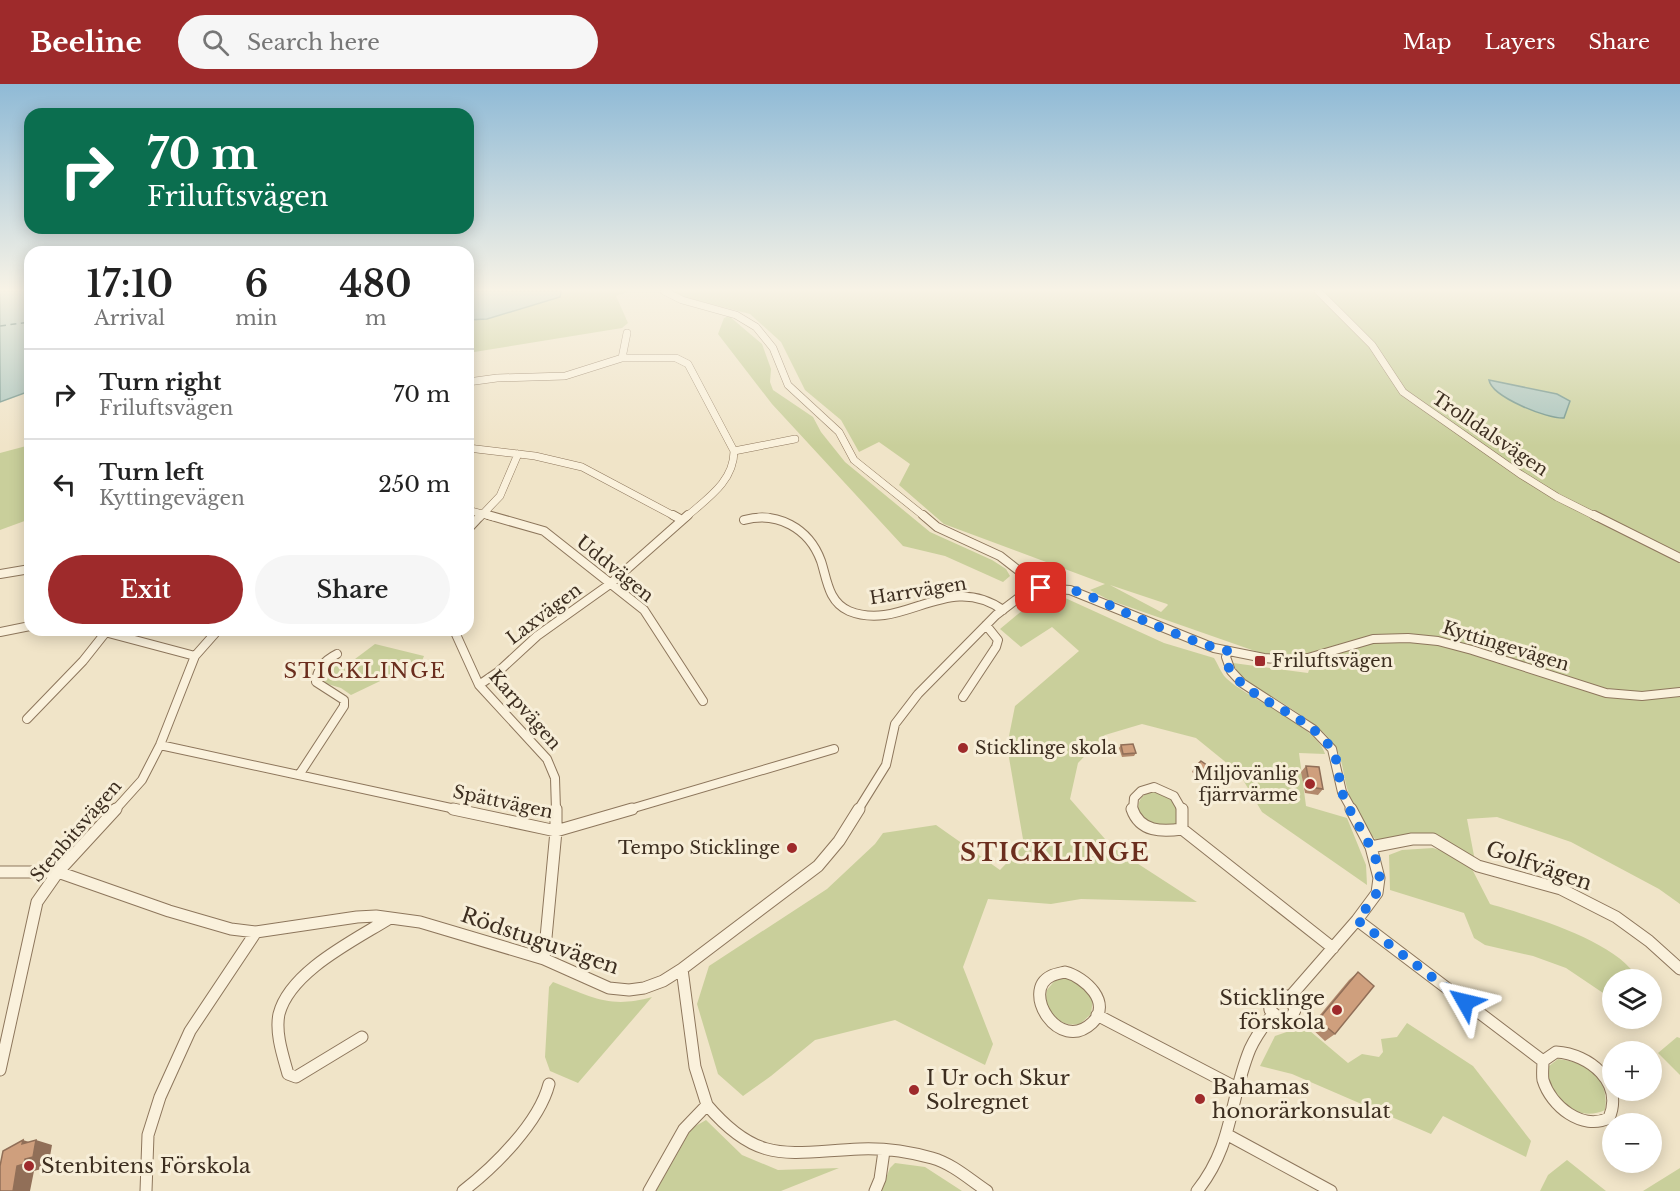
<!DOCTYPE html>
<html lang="en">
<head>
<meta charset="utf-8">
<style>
  body { margin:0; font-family:"Libre Baskerville",serif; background:#f6f6f6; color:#222; height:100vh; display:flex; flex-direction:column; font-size:22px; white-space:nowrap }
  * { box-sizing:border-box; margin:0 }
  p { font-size:20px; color:#767676 }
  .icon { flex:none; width:33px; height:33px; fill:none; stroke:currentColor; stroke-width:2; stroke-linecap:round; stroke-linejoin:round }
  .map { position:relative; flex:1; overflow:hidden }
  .drawer { position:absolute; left:24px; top:162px; width:450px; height:390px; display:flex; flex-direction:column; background:#fff; border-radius:18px; box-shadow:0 3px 15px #0003 }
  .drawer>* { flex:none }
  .top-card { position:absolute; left:24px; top:24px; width:450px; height:126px; border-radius:18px; box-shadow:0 3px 15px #0003; background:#0b6e4f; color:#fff; overflow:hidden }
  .tools { position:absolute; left:1602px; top:885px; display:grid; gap:12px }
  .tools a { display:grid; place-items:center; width:60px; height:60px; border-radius:50%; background:#fff; box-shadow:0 3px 15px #0003; font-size:30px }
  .pin { position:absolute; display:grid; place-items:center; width:51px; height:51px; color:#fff; margin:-26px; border-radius:12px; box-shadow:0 3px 9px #0006 }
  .me { position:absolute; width:66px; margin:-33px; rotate:307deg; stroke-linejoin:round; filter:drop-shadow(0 0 4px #0008) }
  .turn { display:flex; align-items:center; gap:21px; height:126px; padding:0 24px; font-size:27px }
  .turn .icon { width:78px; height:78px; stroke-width:2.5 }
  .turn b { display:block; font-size:42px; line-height:51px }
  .eta { display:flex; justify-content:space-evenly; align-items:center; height:102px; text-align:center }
  .eta b { font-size:36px; font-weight:600; line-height:42px }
  .button { display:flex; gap:12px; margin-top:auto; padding:12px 24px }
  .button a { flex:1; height:69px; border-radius:36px; background:#9e2a2b; color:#fff; font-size:24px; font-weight:600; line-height:69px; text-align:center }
  .button a+a { background:#f6f6f6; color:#222 }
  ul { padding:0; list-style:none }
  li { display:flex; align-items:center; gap:18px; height:90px; padding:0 24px; border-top:2px solid #e0e0e0 }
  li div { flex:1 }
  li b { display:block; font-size:22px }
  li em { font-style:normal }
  header { display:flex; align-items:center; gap:36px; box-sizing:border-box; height:84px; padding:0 30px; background:#9e2a2b; color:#fff }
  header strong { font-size:28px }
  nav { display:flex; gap:33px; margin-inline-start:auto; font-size:21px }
  .search { width:420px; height:54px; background:#f6f6f6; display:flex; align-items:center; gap:15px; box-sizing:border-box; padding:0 21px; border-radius:33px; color:#767676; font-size:22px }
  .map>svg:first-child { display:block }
  .green { fill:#c9cf9b; fill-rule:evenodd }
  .water { fill:#a9c4bc; stroke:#6f938a; stroke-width:1.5 }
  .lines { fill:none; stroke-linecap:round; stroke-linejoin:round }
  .ferry { stroke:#2f5d5a; stroke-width:1.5; stroke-dasharray:6 4.5; stroke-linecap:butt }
  .minor-far2-casing { stroke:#8d765c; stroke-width:8 }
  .minor-far1-casing { stroke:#8d765c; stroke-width:10 }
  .minor-casing { stroke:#8d765c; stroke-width:13 }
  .minor-far2 { stroke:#faf1dc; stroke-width:7 }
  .minor-far1 { stroke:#faf1dc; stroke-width:8 }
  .minor { stroke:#faf1dc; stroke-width:11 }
  .wall { fill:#b2896c }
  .shaded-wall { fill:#916f58 }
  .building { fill:#cf9f7d; stroke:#916f58; stroke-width:1.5 }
  .route { stroke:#1a73e8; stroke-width:10; stroke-dasharray:0 18 }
  .poi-dot { fill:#9e2a2b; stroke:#f7eed8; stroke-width:2 }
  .labels { text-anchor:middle; stroke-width:6; stroke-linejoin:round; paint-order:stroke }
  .street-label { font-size:18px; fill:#3d2e20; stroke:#f7eed8 }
  .poi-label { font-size:18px; fill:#3d2e20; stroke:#f7eed8; text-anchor:start }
  .quarter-label { font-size:21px; letter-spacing:1.5px; fill:#6b2e1e; stroke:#f7eed8 }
  .near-street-label { font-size:21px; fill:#3d2e20; stroke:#f7eed8 }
  .near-poi-label { font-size:21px; fill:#3d2e20; stroke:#f7eed8; text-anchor:start }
  .district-label { font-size:24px; font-weight:bold; letter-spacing:1.5px; fill:#6b2e1e; stroke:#f7eed8 }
</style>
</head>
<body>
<header>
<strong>Beeline</strong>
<div class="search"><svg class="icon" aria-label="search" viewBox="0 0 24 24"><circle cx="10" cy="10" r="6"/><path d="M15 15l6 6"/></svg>Search here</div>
<nav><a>Map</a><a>Layers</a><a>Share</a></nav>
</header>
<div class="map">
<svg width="1680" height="1107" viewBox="0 0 1680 1107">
  <rect width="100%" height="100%" fill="#f0e4c8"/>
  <path class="green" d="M561,207H630L616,212L628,239L622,244L468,269V236L487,235L553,215L561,211Z
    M671,207H1680V820L1659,805L1571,758L1497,733L1467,735L1475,777L1446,758L1376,756C1363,743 1352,722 1347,704C1343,690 1343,677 1336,664C1324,640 1271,613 1247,598L1238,589L1233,579L1308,589L1309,586L1109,516L1090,506L1105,500L944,440L899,401L910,380L879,358L859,368L841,336L805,306L781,258L750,230L684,213ZM1110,501L1167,520L1168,521L1161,528Z
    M729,232L762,260L771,285L770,298L773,306L813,333L821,348L845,378L930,448L992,476L1006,485L1010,492L1003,498L945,472L903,462L772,320L718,250L724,234Z
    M30,361V435L0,446V369Z
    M1047,511L1063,513L1164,559L1214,574C1218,580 1221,589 1226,594C1249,616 1318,642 1325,670L1299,669L1306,722L1347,734L1366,781L1367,801L1262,728L1239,689L1196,654L1142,640L1105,651L1078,679L1070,715L1112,763L1197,818L1081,815L1051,820L988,815L963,883L993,960L985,981L895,936L815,956L771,992L743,1012L718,990L697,920L709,882L827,805L875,760L883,749L936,741L1000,786L1024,761L1007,662L1015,622L1079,567L1052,543L1021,563L1000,545L1035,516Z
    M375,560L424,572L422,577L351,611L341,604L324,599L328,583L347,581Z
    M1149,708C1162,707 1170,713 1178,722L1177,739C1164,749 1153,740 1141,733C1136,722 1138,714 1149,708Z
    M1433,764L1452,770L1472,785L1490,820C1530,832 1618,857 1638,895L1612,896V915L1566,884L1533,872L1485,861L1474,854L1464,829L1390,806L1389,771L1402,766Z
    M1063,893L1078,896L1093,915L1091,930L1080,940C1059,944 1042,927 1047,906L1056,895Z
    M553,898C592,913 610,925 652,913L578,999L550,987L545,973L549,903Z
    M1407,939L1473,982L1531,1057L1526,1073L1443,1032L1431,1050L1292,990L1260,982L1275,952L1304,942L1348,979L1362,970L1379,973L1383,968L1381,955L1397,953Z
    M1677,953L1680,954V991L1658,969Z
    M1558,975C1587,978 1610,994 1605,1026C1576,1040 1544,1012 1549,982Z
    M706,1036L742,1071L778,1086L839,1084L781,1107H656L689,1049L694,1043Z
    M1567,1076L1606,1107H1540L1548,1091Z
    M895,1079L925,1083L962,1107H881L890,1084Z
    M1680,1084V1107H1643Z"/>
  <path class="water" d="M0,207H30V307L0,318Z
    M468,207H561V208L560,213L487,235L468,236Z
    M1489,296L1557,310L1570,317L1564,334C1547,335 1492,313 1489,296Z"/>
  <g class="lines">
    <path class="ferry" d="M0,242L30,238"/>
    <g class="minor-far2-casing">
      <path id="minor-far2" d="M664,207L682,216L736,231L756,243L773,264L788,301L839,348L854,376L925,433
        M1318,207L1372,261L1403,308L1520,390L1557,413L1597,433
        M622,274L627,249
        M468,298L497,294L565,292L622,274H676L688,280L734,367C734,397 708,414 686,433
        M468,364L535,372L582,383L676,433
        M734,367L795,355
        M468,426L493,433
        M480,433L500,412L518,370
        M759,433H768"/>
    </g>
    <g class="minor-far1-casing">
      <path id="minor-far1" d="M488,431L544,447L644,526L703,617
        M673,431L682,436
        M923,431L937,443L1000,472L1041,504
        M1594,431L1680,474
        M744,436C777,427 809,444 821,477C827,495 828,518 849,527C903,549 947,486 1003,526
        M468,445L481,431
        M0,490L30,485
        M97,546L195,572
        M454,546L479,601L547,675L555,694L556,726
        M0,548L30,542
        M1228,567L1226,573L1231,587L1242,599L1313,645L1332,665L1342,708L1352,726
        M479,601L498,588L537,552L610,500L688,431
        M963,613L996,563L998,556L986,541
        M27,635L83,577L106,548
        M160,661L460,726
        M299,691L344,622V616L316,598C317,584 325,576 337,570
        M115,726L142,696L160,661L195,572L218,546
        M627,726L834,665
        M858,726L886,681L895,640L918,610L996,531L1025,509L1042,504L1070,506L1214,564L1264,574L1290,576L1308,574L1373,555L1408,554L1438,557L1472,566L1606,609L1642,612L1680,608
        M1133,726L1134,714L1141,707L1154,703L1174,712L1182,726"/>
    </g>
    <g class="minor-casing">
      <path id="minor" d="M453,725L556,747L632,725
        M1132,725C1140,748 1162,748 1182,745V725
        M1182,745L1333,864
        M1371,763L1412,755H1433L1478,782L1561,805L1616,833L1649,857L1680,885
        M0,788H58L169,827L231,845L256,848L357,833L376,832L420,838L544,875L609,904L629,906L644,904L663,897L682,885L818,782L839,757L859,725
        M1357,836L1543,977
        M544,875L556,747V725
        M1065,888C1085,893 1113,919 1092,939C1059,970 1020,907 1051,892C1055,890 1061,889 1065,888Z
        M1279,909C1288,912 1293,917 1295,926L1291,934L1280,935L1270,926L1269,914Z
        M1289,914L1357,836L1377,809L1379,794L1371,763L1351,725
        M1097,931L1237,1004
        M362,953L296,993L288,990C283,972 275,949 279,930C290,887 355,856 390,834
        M1556,968C1590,970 1624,999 1609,1034C1582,1047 1551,1022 1543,996C1542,990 1543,983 1543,977Z
        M0,986L37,818L58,788L116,725
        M707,1021C759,1082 788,1068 860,1065C883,1064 910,1068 932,1074C953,1080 969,1095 987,1107
        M1226,1050L1331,1107
        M146,1107L148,1051L160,1013L190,947L256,848
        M463,1107C494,1083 539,1039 549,1000
        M649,1107L684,1045L707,1021L695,983L682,885
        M875,1107L880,1095L884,1067
        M1197,1107C1234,1061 1229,1016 1250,965C1256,952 1264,941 1273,930"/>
    </g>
    <use href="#minor-far2" class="minor-far2"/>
    <use href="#minor-far1" class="minor-far1"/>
    <use href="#minor" class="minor"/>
  </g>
  <path class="wall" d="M1121,661L1136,669L1134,672L1122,673L1119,664Z
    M1306,682L1323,705L1318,711L1305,709L1301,688Z
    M1194,684L1209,687L1201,695L1192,688Z
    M1358,888L1335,950L1325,957L1310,943L1349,896Z"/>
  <path class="shaded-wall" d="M23,1056L35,1060L36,1056L52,1061L49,1078L42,1080L41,1085L34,1087L30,1107H13L17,1082L25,1075L22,1060Z"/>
  <path class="building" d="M1133,660L1136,669L1123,670L1121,661Z
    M1201,677L1211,684L1203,692L1194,684Z
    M1306,682L1319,683L1323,705L1310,703Z
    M1358,888L1374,902L1335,950L1318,936Z
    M23,1056L22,1060L36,1056L33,1073L25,1075L24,1080L17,1082L13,1107H0V1082L3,1067Z"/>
  <linearGradient id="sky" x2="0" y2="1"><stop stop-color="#8fbad6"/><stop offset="0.57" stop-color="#f8f3e6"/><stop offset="1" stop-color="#f8f3e6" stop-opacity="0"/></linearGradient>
  <rect width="1680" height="362" fill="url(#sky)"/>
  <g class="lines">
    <path class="route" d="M1041,504C1072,498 1106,521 1133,532C1164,545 1195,559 1228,567C1226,574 1227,583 1232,589C1256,620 1306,629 1331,664C1339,676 1338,694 1342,708C1350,736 1392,780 1376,810C1371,819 1363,828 1357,836L1465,918"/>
  </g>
  <g class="poi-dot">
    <rect x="1254" y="571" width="12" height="12" rx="3"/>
    <circle cx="963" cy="664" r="6"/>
    <circle cx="1310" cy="700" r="6"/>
    <circle cx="792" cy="764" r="6"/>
    <circle cx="1337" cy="926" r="6"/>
    <circle cx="914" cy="1006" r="6"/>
    <circle cx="1200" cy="1015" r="6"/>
    <circle cx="29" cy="1082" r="6"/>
  </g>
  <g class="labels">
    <g class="street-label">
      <text transform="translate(1490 350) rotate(34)" y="6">Trolldalsvägen</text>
      <text transform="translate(615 485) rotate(39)" y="6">Uddvägen</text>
      <text transform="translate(918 507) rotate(-9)" y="6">Harrvägen</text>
      <text transform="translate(544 530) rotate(-37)" y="6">Laxvägen</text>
      <text transform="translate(1506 562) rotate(17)" y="6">Kyttingevägen</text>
      <text transform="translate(525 626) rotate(49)" y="6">Karpvägen</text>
      <text transform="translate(503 718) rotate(12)" y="6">Spättvägen</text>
      <text transform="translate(76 747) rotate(-49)" y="6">Stenbitsvägen</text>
    </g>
    <g class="poi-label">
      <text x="1272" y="583">Friluftsvägen</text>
      <text x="975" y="670">Sticklinge skola</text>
      <text x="1298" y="696" text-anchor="end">Miljövänlig<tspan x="1298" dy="21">fjärrvärme</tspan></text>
      <text x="780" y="770" text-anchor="end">Tempo Sticklinge</text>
    </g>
    <g class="quarter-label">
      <text x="365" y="594">STICKLINGE</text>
    </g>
    <g class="near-street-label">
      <text transform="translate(1539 782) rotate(19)" y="7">Golfvägen</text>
      <text transform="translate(540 857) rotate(19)" y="7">Rödstuguvägen</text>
    </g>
    <g class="near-poi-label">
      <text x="1325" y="921" text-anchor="end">Sticklinge<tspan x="1325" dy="24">förskola</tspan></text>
      <text x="926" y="1001">I Ur och Skur<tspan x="926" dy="24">Solregnet</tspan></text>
      <text x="1212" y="1010">Bahamas<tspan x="1212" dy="24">honorärkonsulat</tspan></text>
      <text x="41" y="1089">Stenbitens Förskola</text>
    </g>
    <g class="district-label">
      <text x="1055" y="777">STICKLINGE</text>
    </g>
  </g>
</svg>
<div class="tools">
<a><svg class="icon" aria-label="layers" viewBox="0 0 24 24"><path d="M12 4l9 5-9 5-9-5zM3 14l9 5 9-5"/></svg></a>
<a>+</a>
<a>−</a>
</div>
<div class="pin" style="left:1041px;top:504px;background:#d93025"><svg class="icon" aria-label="arrive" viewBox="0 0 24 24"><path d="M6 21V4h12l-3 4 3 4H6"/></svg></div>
<svg class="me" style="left:1465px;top:918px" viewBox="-20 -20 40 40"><path d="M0-17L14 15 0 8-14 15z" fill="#1a73e8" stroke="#fff" stroke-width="4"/></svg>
<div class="top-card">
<div class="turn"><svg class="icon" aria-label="right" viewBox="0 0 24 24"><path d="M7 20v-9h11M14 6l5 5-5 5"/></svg><div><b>70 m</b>Friluftsvägen</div></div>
</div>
<section class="drawer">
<div class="eta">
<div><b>17:10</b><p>Arrival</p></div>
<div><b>6</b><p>min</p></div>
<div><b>480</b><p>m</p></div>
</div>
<ul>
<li><svg class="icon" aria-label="right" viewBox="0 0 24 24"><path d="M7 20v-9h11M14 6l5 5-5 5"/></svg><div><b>Turn right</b><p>Friluftsvägen</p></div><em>70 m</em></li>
<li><svg class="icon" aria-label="left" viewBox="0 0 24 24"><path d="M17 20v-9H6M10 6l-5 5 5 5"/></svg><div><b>Turn left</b><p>Kyttingevägen</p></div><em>250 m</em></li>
</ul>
<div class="button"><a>Exit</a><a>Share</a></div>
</section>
</div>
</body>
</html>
